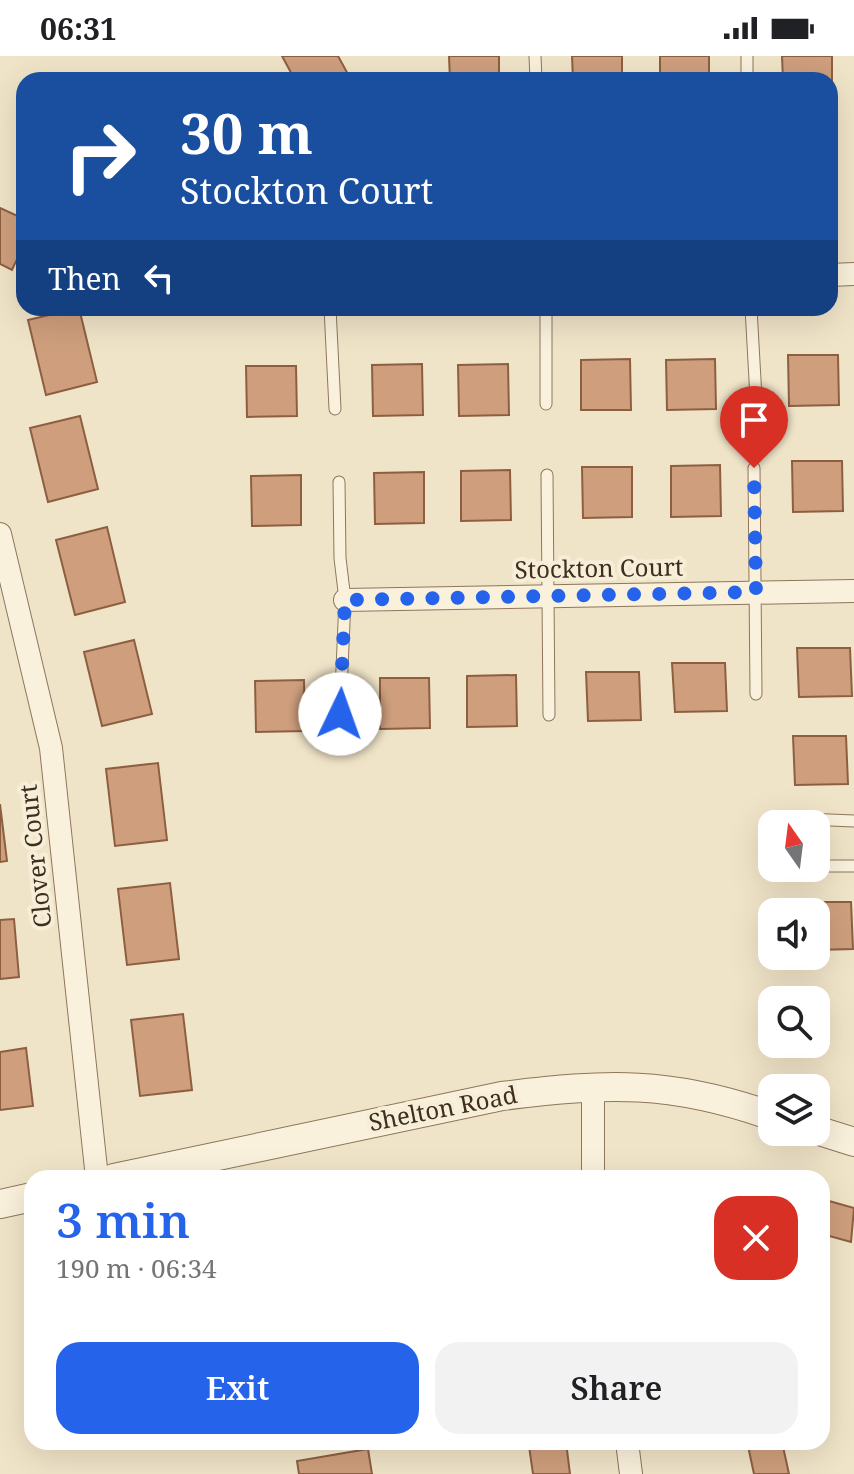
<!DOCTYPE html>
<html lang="en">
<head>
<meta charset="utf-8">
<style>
  body { margin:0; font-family:"Noto Serif",serif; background:#f2f2f2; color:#202124; height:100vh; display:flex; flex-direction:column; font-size:30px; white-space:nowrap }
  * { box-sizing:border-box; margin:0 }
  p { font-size:26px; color:#757577 }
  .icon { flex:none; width:44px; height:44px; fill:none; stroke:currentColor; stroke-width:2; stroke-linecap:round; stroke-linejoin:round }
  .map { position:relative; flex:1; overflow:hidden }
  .drawer { position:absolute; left:24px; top:1114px; width:806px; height:280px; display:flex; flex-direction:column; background:#fff; border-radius:24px; box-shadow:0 8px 32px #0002 }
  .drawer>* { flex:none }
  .guide { position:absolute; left:16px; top:16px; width:822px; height:244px; border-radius:24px; box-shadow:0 8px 32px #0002; background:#1a4fa0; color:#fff; overflow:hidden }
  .needle { width:52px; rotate:346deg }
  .controls { position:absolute; left:758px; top:754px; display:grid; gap:16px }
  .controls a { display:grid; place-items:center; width:72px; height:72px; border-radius:16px; background:#fff; box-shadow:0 8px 32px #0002; font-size:40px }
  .pin { position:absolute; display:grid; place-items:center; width:68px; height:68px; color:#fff; margin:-82px -34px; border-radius:50% 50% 50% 0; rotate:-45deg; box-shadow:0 0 8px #0007 }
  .pin .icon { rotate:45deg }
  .me { position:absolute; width:88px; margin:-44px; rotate:3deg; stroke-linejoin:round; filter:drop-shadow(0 0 6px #0008) }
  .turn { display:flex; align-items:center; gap:28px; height:168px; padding:0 32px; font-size:36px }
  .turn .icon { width:104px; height:104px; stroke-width:2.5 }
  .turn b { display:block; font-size:56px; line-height:68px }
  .then { display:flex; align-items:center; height:76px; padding:0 32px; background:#0003; gap:16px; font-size:30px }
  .round { display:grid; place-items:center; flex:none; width:84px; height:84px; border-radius:24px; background:#f2f2f2 }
  .summary { display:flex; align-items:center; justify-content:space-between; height:136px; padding:0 32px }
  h1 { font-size:48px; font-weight:600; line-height:60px; color:#2563eb }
  .action { display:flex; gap:16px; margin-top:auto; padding:16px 32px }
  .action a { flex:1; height:92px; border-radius:24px; background:#2563eb; color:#fff; font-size:32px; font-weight:600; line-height:92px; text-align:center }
  .action a+a { background:#f2f2f2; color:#202124 }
  .status { display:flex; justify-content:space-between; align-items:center; height:56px; padding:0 40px; background:#fff; direction:ltr }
  .status svg { height:22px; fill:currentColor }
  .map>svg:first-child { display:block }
  .building { fill:#cf9f7d; stroke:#8d5f41; stroke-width:2 }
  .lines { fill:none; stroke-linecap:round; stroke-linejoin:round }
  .service-casing { stroke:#8d765c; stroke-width:13 }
  .minor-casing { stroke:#8d765c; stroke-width:24 }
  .tertiary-casing { stroke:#8d765c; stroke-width:30 }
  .service { stroke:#faf1dc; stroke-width:11 }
  .minor { stroke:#faf1dc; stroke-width:22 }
  .tertiary { stroke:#faf1dc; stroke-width:28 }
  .route { stroke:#2563eb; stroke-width:14; stroke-dasharray:0 25.2 }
  .labels { text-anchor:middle; stroke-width:8; stroke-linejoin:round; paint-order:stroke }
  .street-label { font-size:24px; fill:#3d2e20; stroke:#f7eed8 }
</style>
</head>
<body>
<div class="status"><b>06:31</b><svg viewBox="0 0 49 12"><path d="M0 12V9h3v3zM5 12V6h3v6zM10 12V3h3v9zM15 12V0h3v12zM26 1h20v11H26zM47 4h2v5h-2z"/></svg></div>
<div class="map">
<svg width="854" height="1418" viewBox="0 0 854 1418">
  <rect width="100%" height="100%" fill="#f0e4c8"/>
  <path class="building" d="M282,0H338L349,20L340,24H295Z
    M449,0H499V24H450Z
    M572,0H622V24H573Z
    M660,0H709V24H660Z
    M782,0H832V27L830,24H783Z
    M830,93H834L835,143L830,144Z
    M0,152L24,163V188L12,214L0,208Z
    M79,252L97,326L46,339L28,264Z
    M788,299H838L839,349L789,350Z
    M630,303L631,354H581V304Z
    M715,303L716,353L667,354L666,304Z
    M422,308L423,359L373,360L372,309Z
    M508,308L509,359L459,360L458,309Z
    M246,310H296L297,360L247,361Z
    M80,360L98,433L48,446L30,372Z
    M792,405H842L843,455L793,456Z
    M720,409L721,460L671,461V410Z
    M582,411H632V461L583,462Z
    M510,414L511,464L461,465V415Z
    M424,416V467L375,468L374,417Z
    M301,419V469L252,470L251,420Z
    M107,471L125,546L75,559L56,484Z
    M134,584L152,658L102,670L84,596Z
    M797,592H850L852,640L799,641Z
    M672,607H725L727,655L675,656Z
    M586,616H639L641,664L588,665Z
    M516,619L517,670L467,671V620Z
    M380,622H429L430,672L380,673Z
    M304,624L305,675L256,676L255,625Z
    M793,680H846L848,728L795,729Z
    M158,707L167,784L115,790L106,713Z
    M0,748L7,805L0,806Z
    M170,827L179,903L127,909L118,833Z
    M798,846H851L853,893L816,894V856H799Z
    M14,863L19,921L0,923V864Z
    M183,958L192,1034L140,1040L131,964Z
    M26,992L33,1050L0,1054V996Z
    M822,1143L854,1152L851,1186L822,1178Z
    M540,1386H566L570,1418H533L529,1390Z
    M768,1386H782L789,1418H754L748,1390Z
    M368,1393L372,1418H299L297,1405Z"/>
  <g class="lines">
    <g class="service-casing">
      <path id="service" d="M535,0L536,24
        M747,0V16
        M330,252L335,353
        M751,252L756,342
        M546,348V252
        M754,412L756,638
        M547,419L549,659
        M339,426L340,502L345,544L340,658
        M806,763L854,765
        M816,810H854"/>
    </g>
    <g class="minor-casing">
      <path id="minor" d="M830,219L854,218
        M0,478L51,692L97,1122
        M345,544L854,535
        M593,1030V1122
        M627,1386L631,1418"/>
    </g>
    <g class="tertiary-casing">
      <path id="tertiary" d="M816,1074L854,1086
        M114,1122L502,1040C608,1027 670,1024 772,1060
        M0,1148L32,1141"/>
    </g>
    <use href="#service" class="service"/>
    <use href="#minor" class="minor"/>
    <use href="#tertiary" class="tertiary"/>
  </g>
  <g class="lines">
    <path class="route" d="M340,658L345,544L756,536L754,412"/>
  </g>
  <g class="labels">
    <g class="street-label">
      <text transform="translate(599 513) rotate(-1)" y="8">Stockton Court</text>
      <text transform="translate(36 800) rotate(-96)" y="8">Clover Court</text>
      <text transform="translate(443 1053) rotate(-11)" y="8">Shelton Road</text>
    </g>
  </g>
</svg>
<div class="controls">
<a><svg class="needle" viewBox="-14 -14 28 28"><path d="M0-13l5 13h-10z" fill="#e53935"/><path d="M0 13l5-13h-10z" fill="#757577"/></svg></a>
<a><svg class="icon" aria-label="sound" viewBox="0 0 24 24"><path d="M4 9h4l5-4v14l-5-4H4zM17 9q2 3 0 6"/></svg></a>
<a><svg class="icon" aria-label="search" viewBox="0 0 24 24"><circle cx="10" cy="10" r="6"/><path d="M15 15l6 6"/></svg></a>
<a><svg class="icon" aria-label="layers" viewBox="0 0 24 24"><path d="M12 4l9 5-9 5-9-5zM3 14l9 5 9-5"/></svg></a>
</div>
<div class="pin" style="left:754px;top:412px;background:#d93025"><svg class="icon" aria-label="arrive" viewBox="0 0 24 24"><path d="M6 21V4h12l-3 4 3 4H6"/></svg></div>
<svg class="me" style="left:340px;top:658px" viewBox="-20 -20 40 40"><circle r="19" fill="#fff"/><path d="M0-13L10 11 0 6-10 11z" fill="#2563eb"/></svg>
<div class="guide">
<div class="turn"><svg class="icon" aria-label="right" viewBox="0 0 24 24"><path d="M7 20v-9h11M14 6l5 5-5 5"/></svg><div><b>30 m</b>Stockton Court</div></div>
<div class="then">Then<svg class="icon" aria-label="left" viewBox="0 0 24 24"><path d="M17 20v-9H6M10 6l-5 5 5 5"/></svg></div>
</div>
<section class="drawer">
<div class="summary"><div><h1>3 min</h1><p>190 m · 06:34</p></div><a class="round" style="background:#d93025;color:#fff"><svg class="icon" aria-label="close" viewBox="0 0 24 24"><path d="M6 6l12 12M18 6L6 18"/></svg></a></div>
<div class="action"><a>Exit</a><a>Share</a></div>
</section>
</div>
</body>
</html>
